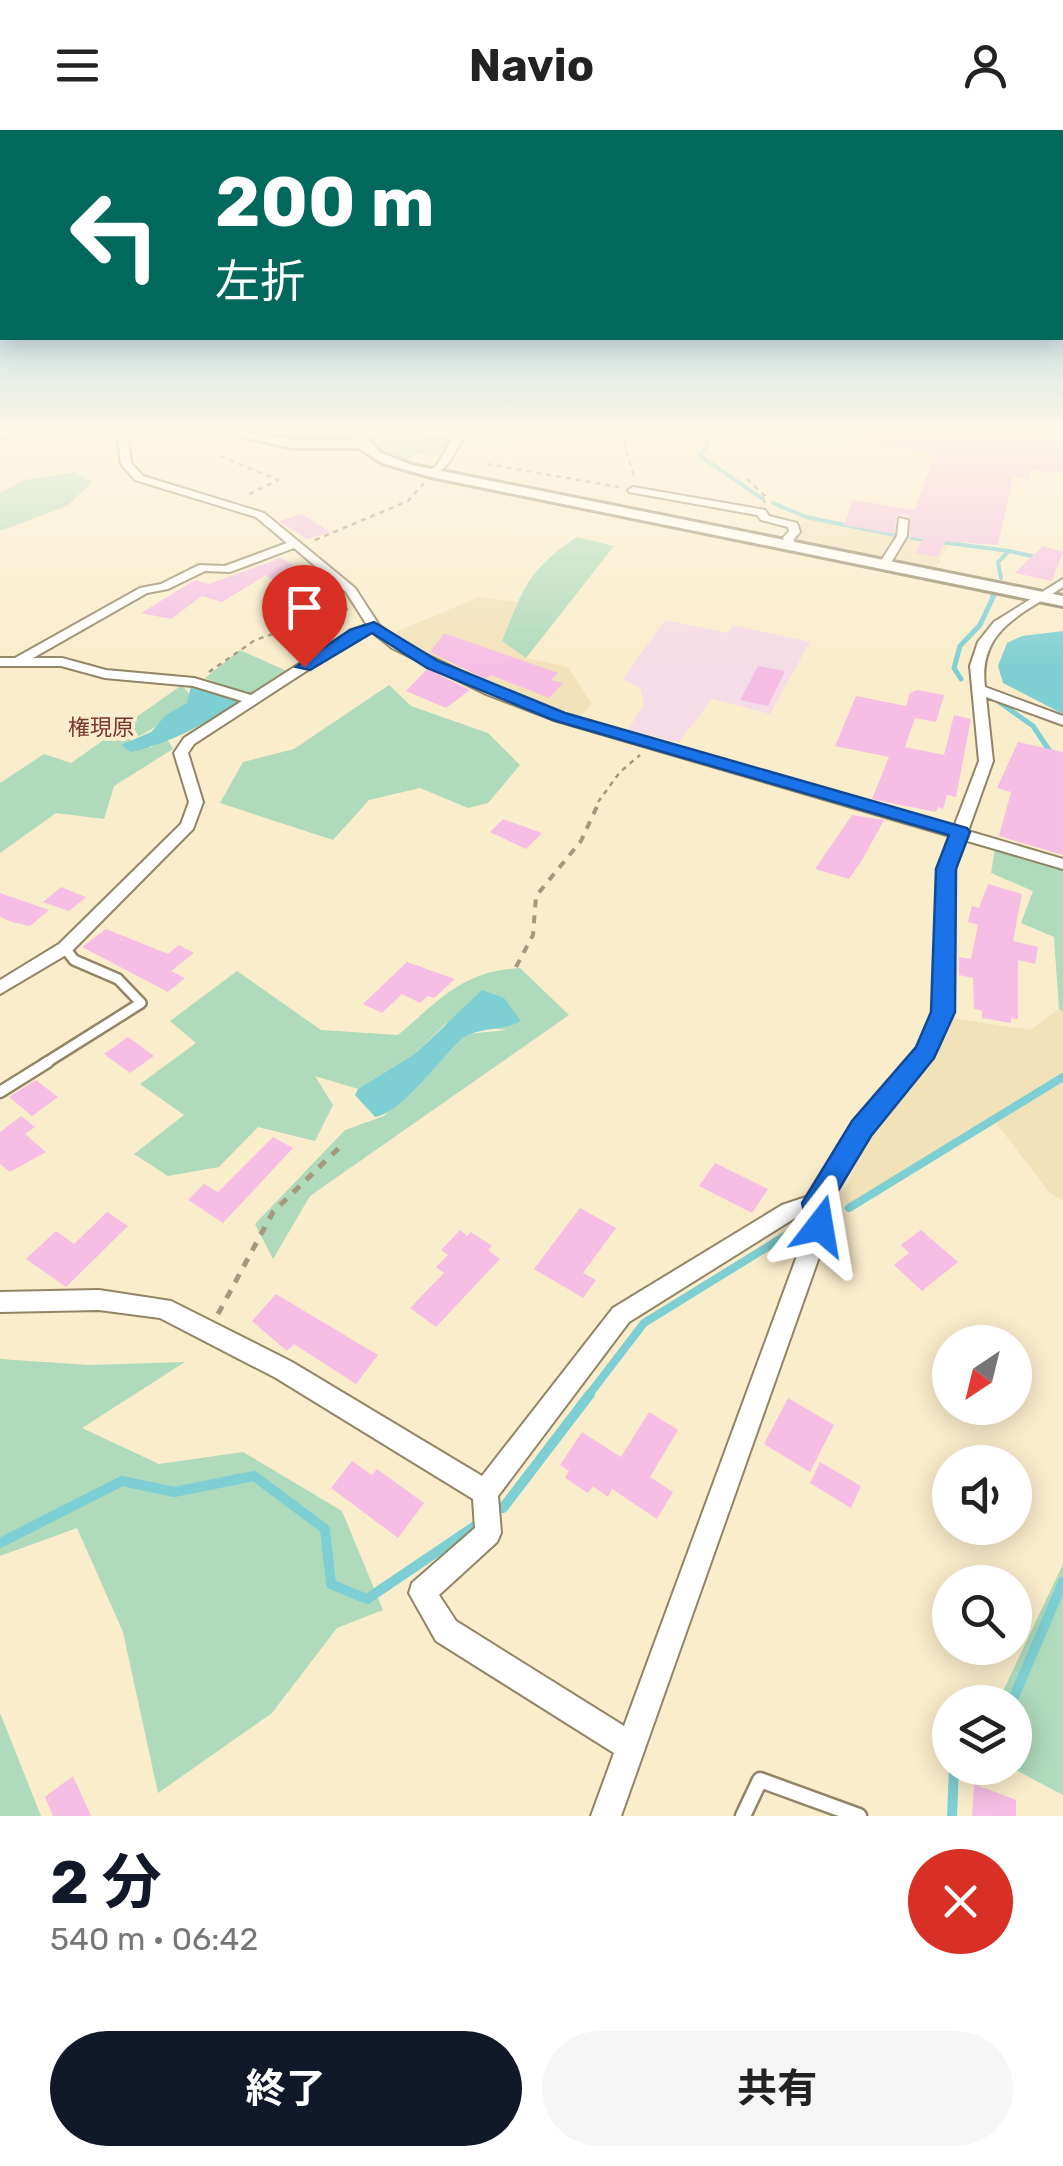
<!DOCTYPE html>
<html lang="ja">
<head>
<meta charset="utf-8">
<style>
  body { margin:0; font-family:Rubik,"Noto Sans JP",sans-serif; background:#f6f6f6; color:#222; height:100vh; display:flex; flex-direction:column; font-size:38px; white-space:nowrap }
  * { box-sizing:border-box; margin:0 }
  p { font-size:32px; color:#767676 }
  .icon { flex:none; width:55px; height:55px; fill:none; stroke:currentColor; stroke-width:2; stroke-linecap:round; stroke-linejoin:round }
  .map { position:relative; height:1686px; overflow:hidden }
  .panel { display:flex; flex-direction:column; background:#fff; flex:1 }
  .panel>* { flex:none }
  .hud { position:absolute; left:0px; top:0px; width:1065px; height:210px; box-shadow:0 5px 25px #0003; background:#00695c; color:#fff; overflow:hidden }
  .needle { width:65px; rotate:215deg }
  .controls { position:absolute; left:932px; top:1195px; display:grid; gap:20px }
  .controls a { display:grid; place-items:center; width:100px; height:100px; border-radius:50%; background:#fff; box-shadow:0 5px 25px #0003; font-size:50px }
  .pin { position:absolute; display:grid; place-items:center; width:85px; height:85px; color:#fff; margin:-102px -42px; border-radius:50% 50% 50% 0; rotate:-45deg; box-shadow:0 0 10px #0007 }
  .pin .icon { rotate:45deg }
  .me { position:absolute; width:110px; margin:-55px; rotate:14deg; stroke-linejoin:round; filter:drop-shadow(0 0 8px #0008) }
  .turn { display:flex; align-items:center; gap:35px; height:210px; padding:0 50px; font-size:45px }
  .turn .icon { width:130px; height:130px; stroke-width:2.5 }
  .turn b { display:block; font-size:70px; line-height:85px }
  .round { display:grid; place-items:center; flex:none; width:105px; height:105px; border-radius:52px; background:#f6f6f6 }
  .summary { display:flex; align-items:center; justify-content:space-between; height:170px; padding:0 50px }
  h1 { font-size:60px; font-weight:700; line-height:75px; color:#111827 }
  .button { display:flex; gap:20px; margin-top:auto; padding:20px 50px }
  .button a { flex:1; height:115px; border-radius:60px; background:#111827; color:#fff; font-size:40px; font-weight:700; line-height:115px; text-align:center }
  .button a+a { background:#f6f6f6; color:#222 }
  header { display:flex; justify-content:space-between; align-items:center; height:130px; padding:0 50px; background:#fff; font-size:45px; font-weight:700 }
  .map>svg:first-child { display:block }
  .built { fill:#f2e2ba }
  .industrial { fill:#f5dce6 }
  .green { fill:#afdabc }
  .water { fill:#7ecfd3 }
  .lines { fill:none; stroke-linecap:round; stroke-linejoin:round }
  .stream-far3 { stroke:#7ecfd3; stroke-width:4 }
  .stream-far2 { stroke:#7ecfd3; stroke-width:5 }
  .stream-far1 { stroke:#7ecfd3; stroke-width:8 }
  .stream { stroke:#7ecfd3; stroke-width:10 }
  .building { fill:#f6bee4 }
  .service-far2-casing { stroke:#918566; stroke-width:14 }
  .service-far1-casing { stroke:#918566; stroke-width:15 }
  .service-casing { stroke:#918566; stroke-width:19 }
  .minor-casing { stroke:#918566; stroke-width:4 }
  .tertiary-casing { stroke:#918566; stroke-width:6 }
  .path-far2 { stroke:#a2997f; stroke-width:2.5; stroke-dasharray:5 5; stroke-linecap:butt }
  .path-far1 { stroke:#a2997f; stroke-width:4; stroke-dasharray:8 8; stroke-linecap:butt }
  .path { stroke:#a2997f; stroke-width:5; stroke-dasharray:9 9; stroke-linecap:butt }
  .service-far2 { stroke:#fff; stroke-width:9 }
  .service-far1 { stroke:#fff; stroke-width:10 }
  .service { stroke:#fff; stroke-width:14 }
  .minor { fill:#fff; fill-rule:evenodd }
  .tertiary { fill:#fff; fill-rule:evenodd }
  .route { fill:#1a73e8; stroke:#114b97; stroke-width:2.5 }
  .labels { text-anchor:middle; stroke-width:8; stroke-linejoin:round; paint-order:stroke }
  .far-neighbourhood-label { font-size:22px; fill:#7b352e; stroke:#faedcb }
</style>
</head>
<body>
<header><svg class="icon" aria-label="menu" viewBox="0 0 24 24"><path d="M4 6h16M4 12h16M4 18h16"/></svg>Navio<svg class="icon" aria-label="person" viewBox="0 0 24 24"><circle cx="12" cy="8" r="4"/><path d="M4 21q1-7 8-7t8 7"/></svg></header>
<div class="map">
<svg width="1063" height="1686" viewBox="0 0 1063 1686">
  <rect width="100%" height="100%" fill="#faedcb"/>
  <path class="built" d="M811,387L843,397L949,414L936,438L796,409V397Z
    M479,467L517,472L502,511L526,528L568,537L592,574L579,588L430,528L393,503Z
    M1059,879L1063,882V1071L1049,1062L993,989L849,1078L843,1064L869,1004L932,934L952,888L1030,900Z"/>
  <path class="industrial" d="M665,490L728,503L732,495L810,512L770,584L712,569L679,612L628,600L644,574L640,558L623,549Z"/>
  <path class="green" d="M397,302L457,308L445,328L415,323L408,331L384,319L368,303Z
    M75,342L92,352L67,376L0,401V363L25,350Z
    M577,407L614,416L526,528L502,511C523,458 529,439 577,407Z
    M240,520L289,542L249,566L205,548Z
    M182,555L190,565L187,573C168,584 155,601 134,608L150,618L166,607L173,619L114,656L104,689L56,683L0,723V653L44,624L71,633Z
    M389,555L411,576L488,603L520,635L488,673L468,678L420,658L369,670L333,710L220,673L243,632L294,619Z
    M995,719L1063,740V882L1059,879L1054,807L1021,793L1033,761L991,743Z
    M520,838L569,885L310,1066L273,1129L255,1094L345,1000L384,986L467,904L507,900L446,893L416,923L358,959L315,946L333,975L315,1011L258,997L219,1037L168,1046L134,1024L184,985L140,954L196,913L170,891L237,841L321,900L398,905C440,870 462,841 520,838Z
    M0,1229L89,1235L185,1232L82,1298L159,1334L243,1322L342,1381L383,1480L337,1498L272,1583L158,1663L123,1502L77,1398L0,1426Z
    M1063,1434V1665L1012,1638L1015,1572H988L1004,1559Z
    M0,1583L41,1686H0Z"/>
  <path class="water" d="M1063,501V584L1003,553L998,536L1007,513L1022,506Z
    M191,556L239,571C207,594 170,613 131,622L121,615L151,602L166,585L187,573Z
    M482,860L504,868L521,891C504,901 476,897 462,909C440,928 402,983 375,987L355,965L358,959L416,923Z"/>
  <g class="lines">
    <path class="stream-far3" d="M700,302L708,314L700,326L763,369
      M773,373L806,387L895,405
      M912,408L928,410
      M941,412L1009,421
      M1001,448L998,432L1009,421L1036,427
      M992,466L995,463"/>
    <path class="stream-far2" d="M961,549L954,538L960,516L980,495L995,463
      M999,572L1033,596L1051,623"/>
    <path class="stream-far1" d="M849,1078L1063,947
      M588,1266L644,1193L798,1098"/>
    <path class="stream" d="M503,1378L590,1264
      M0,1413L122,1351L174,1362L254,1346L325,1399L331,1454L367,1469L475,1396
      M1006,1572L1014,1567L1063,1452
      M952,1686L954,1638"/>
  </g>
  <path class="building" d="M860,302L945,305L946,302H998L1063,311V343L1030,340L1028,349L1013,347L998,415L946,411L937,427L915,423L923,409L911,407L909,386L897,385L894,404L844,395L853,370L915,380L935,322L859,312Z
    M302,384L330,402L307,409L279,391Z
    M1043,416L1063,422L1052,451L1015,443Z
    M281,428L310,445L302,447L324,463L306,469L295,466L266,445L222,472L202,466L171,489L141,483L195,450L209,454Z
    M444,503L558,543L551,550L563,553L549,568L491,545L486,549L430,522Z
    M758,536L785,541L768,576L740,570Z
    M427,539L470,560L446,578L406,561Z
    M917,560L944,565L936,592L915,588L905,617L944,625L954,585L971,589L956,667L947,665L943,679L938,677L936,682L872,669L889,627L835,616L856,566L906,576L910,563Z
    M1018,612L1063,622V725L999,706L1011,662L997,658Z
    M852,685L884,690L862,730L849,749L815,739Z
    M503,689L542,703L526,719L490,702Z
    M988,754L1022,764L1013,811L1038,817L1035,834L1018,830V889L1011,888V893L982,888V881L974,879L973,848L959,845V827L971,829L978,795L968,792L972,776L979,778Z
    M61,757L86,767L69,781L43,772Z
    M0,763L49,780L30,796L12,792L0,787Z
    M106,799L168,824L179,815L194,823L171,841L185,848L168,862L82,817Z
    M407,832L455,849L434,868L428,866L420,873L402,864L382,883L363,874Z
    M128,907L154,926L130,943L104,924Z
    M36,950L58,967L32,986L9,967Z
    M21,986L35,997L25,1004L46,1022L10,1042L0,1034V1002Z
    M273,1007L293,1018L223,1093L188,1070L204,1054L218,1062Z
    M715,1033L768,1059L752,1083L699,1056Z
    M580,1078L616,1098L583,1143L596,1150L583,1168L534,1139Z
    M107,1082L128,1096L66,1157L26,1129L56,1101L74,1114Z
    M460,1100L467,1106L471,1102L492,1116L488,1120L500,1129L436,1197L410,1178L444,1143L436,1137L448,1125L441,1120Z
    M921,1100L958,1132L922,1161L894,1135L909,1123L901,1115Z
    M276,1164L378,1225L356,1254L294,1214L287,1221L252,1191Z
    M788,1268L834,1295L810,1342L764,1314Z
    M649,1282L678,1300L650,1347L673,1362L657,1389L612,1359L608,1367L593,1356L588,1363L565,1348L569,1341L560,1335L582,1302L621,1327Z
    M352,1331L372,1345L377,1339L424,1373L398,1408L331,1358Z
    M820,1332L861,1356L851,1378L810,1353Z
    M73,1646L91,1686H53L45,1667Z
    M974,1654L1016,1670V1686H972Z"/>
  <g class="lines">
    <g class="service-far2-casing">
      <path id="service-far2" d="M44,934L141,873L118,849L74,830L65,818"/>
    </g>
    <g class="service-far1-casing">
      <path id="service-far1" d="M0,962L48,932"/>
    </g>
    <g class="service-casing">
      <path id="service" d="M743,1686L760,1650L859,1686"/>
    </g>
    <g class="minor-casing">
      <path id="minor" d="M19,302L17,304L0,309V303Z
        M111,302H120L128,309L131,333L143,346L264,383L355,458L379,495L400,512L496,558L564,584L954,697L979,631L970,536L978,512L994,492L1063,449V457C1021,485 978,500 985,557L1063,586V595L986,567L993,631L968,701L1063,729V739L964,710L954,739L952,883L933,927L868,1005L827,1074L830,1096L621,1686H591L614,1623L436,1511L409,1463L412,1453L475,1398L473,1369L276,1248L160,1188L99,1180L0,1182V1162L99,1160L171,1171L292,1232L482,1346L613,1178L782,1075L809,1066L854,993L918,918L934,883L938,739L950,706L554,590L486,564L392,518L372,502L360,506L194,614L188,623L203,672L193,699L71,822L0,864V850L59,814L181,694L189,672L174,623L184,608L242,571L193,556L105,548L61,536H0V528H15L140,458L161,454L199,435L225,436L287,413L256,387L135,350L121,334L118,310ZM294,418L346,462L367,495L352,500L251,565L194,548L106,540L62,528H33L147,463L168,459L205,441L230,442ZM807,1084L808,1096L624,1596L456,1491L439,1465L497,1412L501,1403L498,1366L629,1192L795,1088Z
        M457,302H466C456,319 449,343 428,345L426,343L436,336Z
        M633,357L765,380L769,386L797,393L800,402L794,409V417H786L783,408L789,401L788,397L761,390L757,385L629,362L628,360Z
        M899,388L908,390L907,406L889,436H881L879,434L897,406Z"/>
    </g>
    <g class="tertiary-casing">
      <path id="tertiary" d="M133,302L118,307L112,303L113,302Z
        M222,302H246L293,310H353L349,302H361L381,323L412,335L1063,466V476L431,347L382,333L359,318H293Z"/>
    </g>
    <path class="path-far2" d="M621,302L635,350
      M220,326L278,350L245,366
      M487,334L619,357
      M747,349L766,367L764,373
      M315,410L408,371L424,353
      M209,542L255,510L348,479
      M598,672L620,642L640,625"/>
    <path class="path-far1" d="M516,837L533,805L536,766L581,711L600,670"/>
    <path class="path" d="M218,1184L273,1082L342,1015"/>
    <use href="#service-far2" class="service-far2"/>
    <use href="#service-far1" class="service-far1"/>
    <use href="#service" class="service"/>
    <use href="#minor" class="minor"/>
    <use href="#tertiary" class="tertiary"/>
  </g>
  <linearGradient id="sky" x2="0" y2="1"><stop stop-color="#7dbfe0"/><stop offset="0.56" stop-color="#fdf7e8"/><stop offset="1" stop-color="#fdf7e8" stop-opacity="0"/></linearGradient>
  <rect width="1063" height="538" fill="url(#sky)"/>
  <path class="route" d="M374,492L438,531L565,583L967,698L970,702L956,739L955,882L934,928L871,1006L830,1074L833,1096L829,1105H810L802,1073L852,991L916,917L931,882L936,739L949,705L553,590L427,538L372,503L310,540L296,537L350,500Z"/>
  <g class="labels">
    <g class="far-neighbourhood-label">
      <text x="101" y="605">権現原</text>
    </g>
  </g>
</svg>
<div class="controls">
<a><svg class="needle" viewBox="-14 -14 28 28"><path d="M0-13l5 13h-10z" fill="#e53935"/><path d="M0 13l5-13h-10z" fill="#767676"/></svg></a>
<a><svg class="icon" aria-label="sound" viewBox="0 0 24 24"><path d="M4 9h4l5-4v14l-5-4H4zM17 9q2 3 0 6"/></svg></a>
<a><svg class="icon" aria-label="search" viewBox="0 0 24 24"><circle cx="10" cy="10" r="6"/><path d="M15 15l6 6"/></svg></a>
<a><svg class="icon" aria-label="layers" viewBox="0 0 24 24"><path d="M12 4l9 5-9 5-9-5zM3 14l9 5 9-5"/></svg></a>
</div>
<div class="pin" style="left:304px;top:537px;background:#d93025"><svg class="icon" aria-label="arrive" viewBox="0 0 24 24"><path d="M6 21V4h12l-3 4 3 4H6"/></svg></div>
<svg class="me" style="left:820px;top:1096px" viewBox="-20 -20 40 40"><path d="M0-17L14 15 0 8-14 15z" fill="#1a73e8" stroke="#fff" stroke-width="4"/></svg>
<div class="hud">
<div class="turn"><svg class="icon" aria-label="left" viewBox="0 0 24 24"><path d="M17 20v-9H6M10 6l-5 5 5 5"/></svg><div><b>200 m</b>左折</div></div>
</div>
</div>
<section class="panel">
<div class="summary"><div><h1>2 分</h1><p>540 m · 06:42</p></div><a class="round" style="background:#d93025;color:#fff"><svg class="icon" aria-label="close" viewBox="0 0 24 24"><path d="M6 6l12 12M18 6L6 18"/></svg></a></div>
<div class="button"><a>終了</a><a>共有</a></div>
</section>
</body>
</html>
